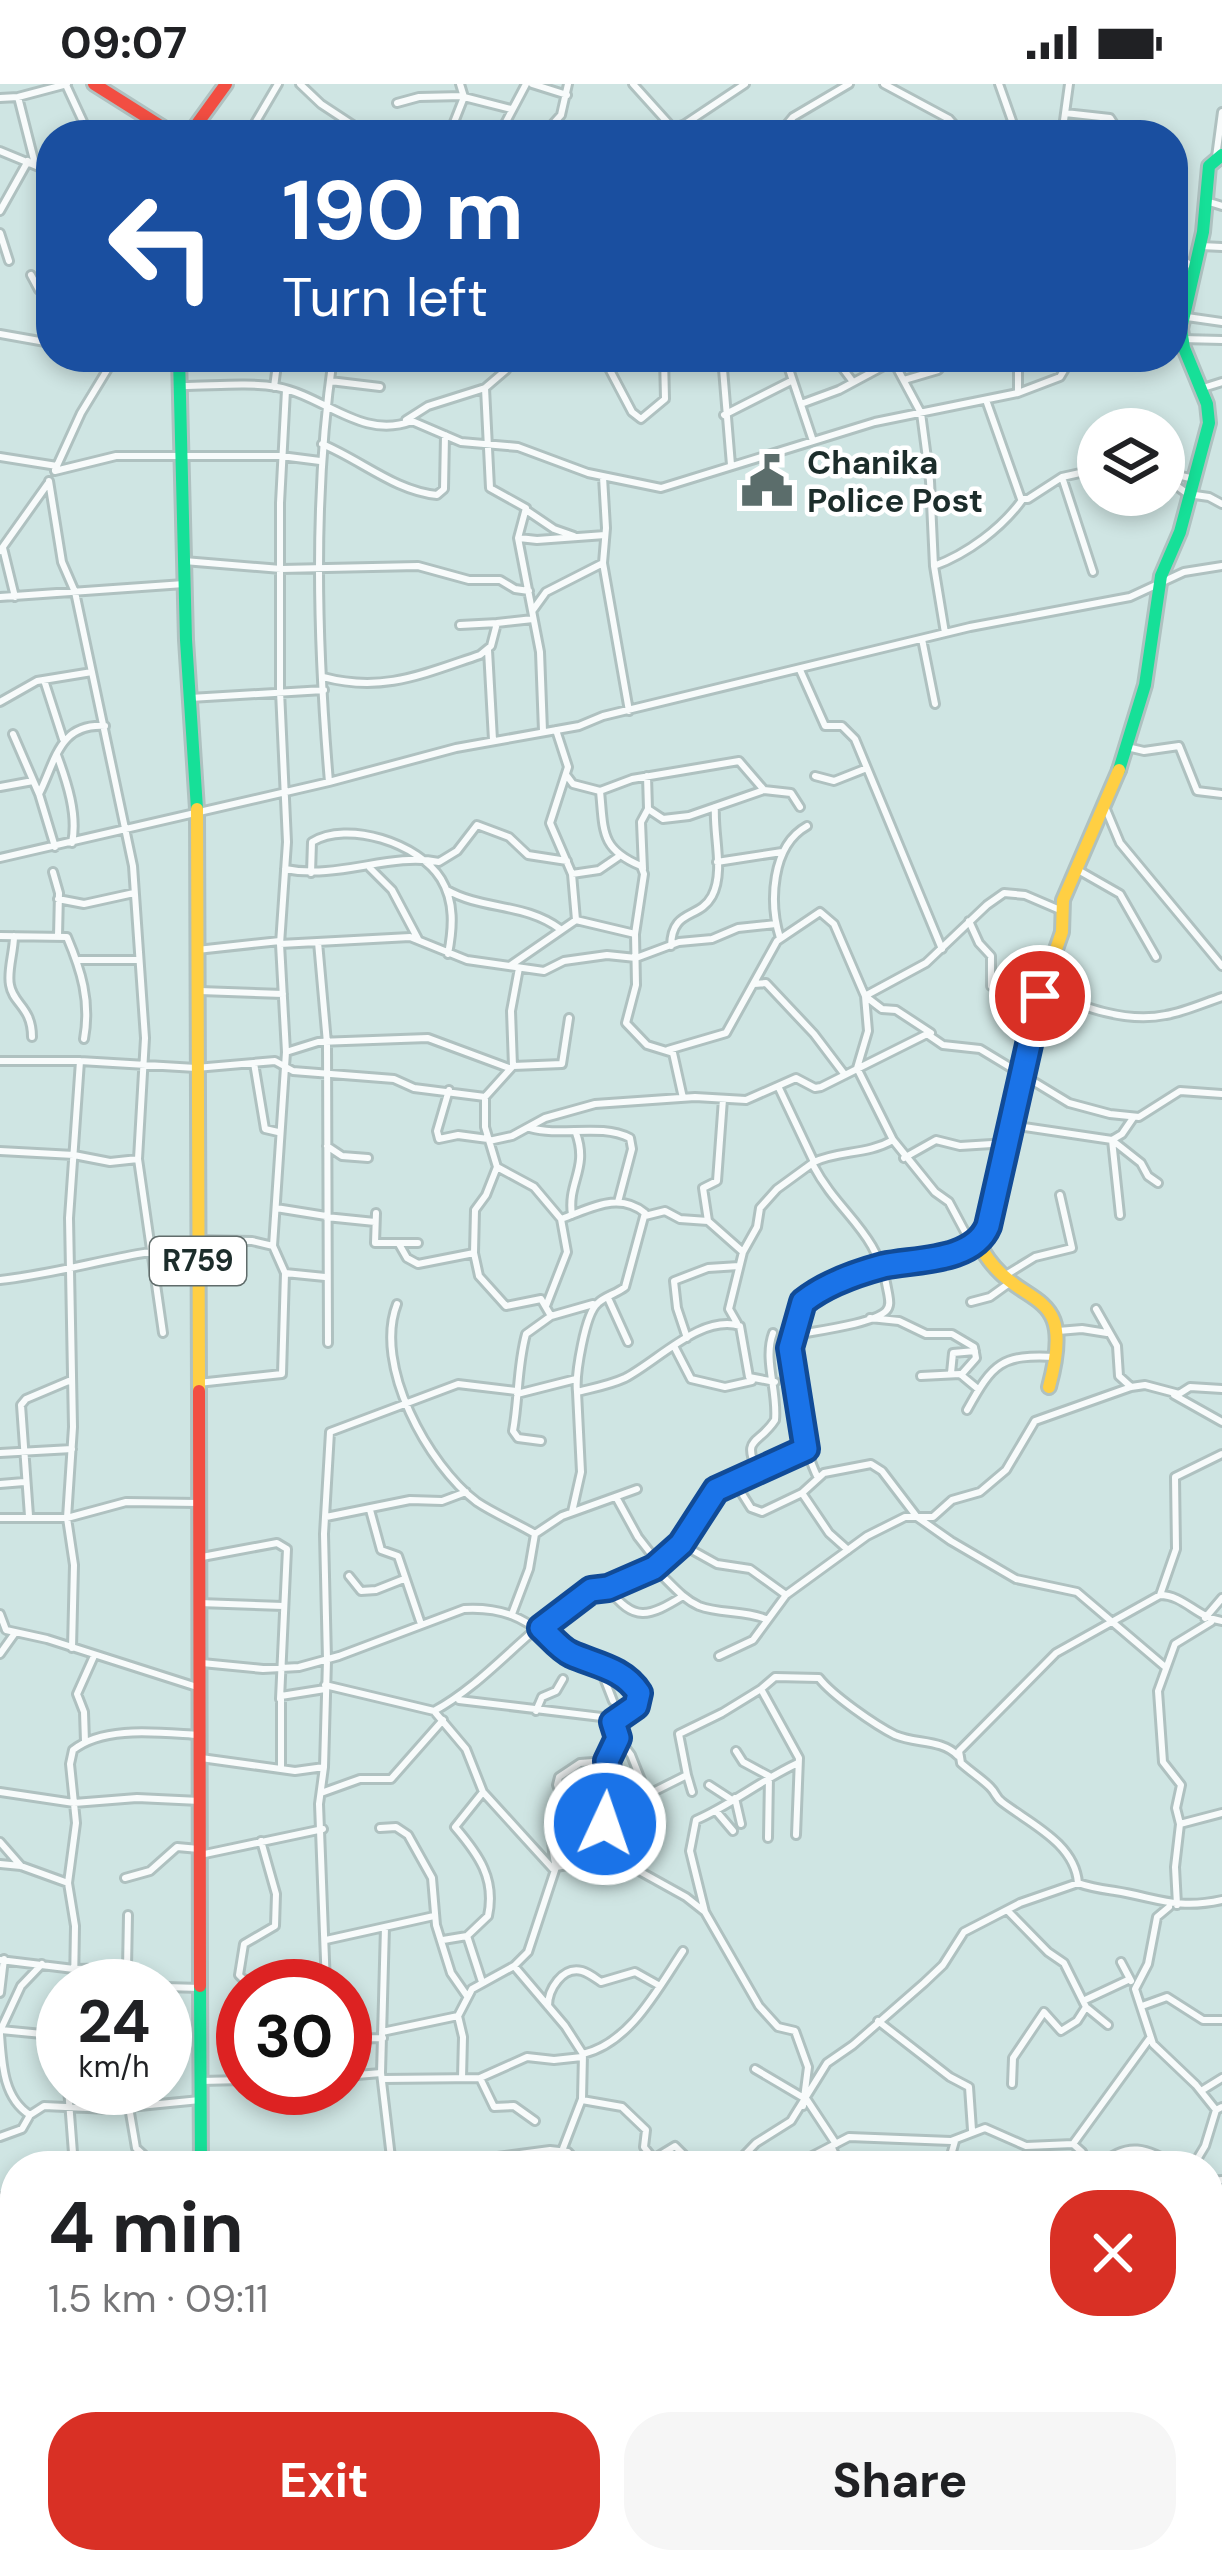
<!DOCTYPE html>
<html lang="en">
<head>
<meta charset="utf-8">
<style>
  body { margin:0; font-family:"DM Sans",sans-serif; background:#f6f6f6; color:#202124; height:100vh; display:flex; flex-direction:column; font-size:45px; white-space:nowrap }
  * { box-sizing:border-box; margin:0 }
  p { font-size:39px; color:#757577 }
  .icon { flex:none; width:66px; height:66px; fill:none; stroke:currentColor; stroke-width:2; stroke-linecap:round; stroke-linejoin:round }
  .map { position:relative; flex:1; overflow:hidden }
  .side { position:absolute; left:0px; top:2067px; width:1224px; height:423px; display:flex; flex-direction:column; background:#fff; border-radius:48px 48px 0 0; box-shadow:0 6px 18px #0003 }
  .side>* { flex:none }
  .hud { position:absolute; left:36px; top:36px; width:1152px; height:252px; border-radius:48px; box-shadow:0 6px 18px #0003; background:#1a4fa0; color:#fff; overflow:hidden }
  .tools { position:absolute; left:1077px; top:324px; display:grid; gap:24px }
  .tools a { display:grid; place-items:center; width:108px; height:108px; border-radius:50%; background:#fff; box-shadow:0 6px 18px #0003; font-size:60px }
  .speed { position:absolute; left:36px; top:1875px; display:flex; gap:24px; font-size:60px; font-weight:700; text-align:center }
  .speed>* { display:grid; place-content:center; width:156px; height:156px; border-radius:50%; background:#fff; box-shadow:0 6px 18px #0003; line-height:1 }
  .speed small { font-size:30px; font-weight:400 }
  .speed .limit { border:18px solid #d22; background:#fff; color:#111 }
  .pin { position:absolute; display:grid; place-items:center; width:102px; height:102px; color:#fff; margin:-51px; border:6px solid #fff; border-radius:50%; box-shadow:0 3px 12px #0007 }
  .me { position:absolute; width:132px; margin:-66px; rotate:3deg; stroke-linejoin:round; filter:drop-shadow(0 0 9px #0008) }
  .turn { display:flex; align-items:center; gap:42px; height:252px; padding:0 48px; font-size:54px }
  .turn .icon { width:156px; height:156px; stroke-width:2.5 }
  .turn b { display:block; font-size:84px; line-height:102px }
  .round { display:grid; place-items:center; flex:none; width:126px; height:126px; border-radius:48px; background:#f6f6f6 }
  .summary { display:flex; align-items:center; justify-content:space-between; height:204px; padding:0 48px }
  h1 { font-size:72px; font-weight:700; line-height:90px }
  .cta { display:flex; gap:24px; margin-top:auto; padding:24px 48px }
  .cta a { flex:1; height:138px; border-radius:48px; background:#d93025; color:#fff; font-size:48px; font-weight:700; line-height:138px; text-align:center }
  .cta a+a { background:#f6f6f6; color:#202124 }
  .status { display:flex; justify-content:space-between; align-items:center; height:84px; padding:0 60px; background:#fff; direction:ltr }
  .status svg { height:33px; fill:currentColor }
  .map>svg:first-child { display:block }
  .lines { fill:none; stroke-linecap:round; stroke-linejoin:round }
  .street-casing { stroke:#afc1c0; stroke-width:12 }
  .fast-casing { stroke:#afc1c0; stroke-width:18 }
  .slow-casing { stroke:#afc1c0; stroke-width:18 }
  .jam-casing { stroke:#afc1c0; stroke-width:18 }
  .street { stroke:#f8fbfb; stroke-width:6 }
  .fast { stroke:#16e098; stroke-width:12 }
  .slow { stroke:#ffcf43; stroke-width:12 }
  .jam { stroke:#f24e42; stroke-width:12 }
  .route-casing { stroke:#114b97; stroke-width:30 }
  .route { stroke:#1a73e8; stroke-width:21 }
  .labels { text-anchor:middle; stroke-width:9; stroke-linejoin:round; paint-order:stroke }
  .shield { fill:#fff; stroke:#606c6b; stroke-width:3 }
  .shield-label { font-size:30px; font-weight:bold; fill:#1c2d2b }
  .poi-label { font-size:33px; font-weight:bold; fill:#1c2d2b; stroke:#fff; text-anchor:start }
</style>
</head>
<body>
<div class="status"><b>09:07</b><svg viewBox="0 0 49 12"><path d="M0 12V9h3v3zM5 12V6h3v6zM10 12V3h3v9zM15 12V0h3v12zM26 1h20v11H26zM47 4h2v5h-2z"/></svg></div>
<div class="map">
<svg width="1222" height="2489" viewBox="0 0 1222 2489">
  <rect width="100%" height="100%" fill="#cfe5e3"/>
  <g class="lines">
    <g class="street-casing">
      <path id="street" d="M300,0L321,20L368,51
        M532,0L567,11
        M633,0L679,51
        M884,0L949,35L963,51
        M999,0L1017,51
        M66,1L85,42
        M18,13L35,80
        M464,13L511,25
        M0,14L18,13L67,0
        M397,19L419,13L463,12
        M1065,29L1110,34L1121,51
        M248,51L278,0
        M449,51L464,13L460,0
        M499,51L526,0
        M543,51L561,31L568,0
        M656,51L685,40L745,0
        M778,51L793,33L849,0
        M1062,51L1069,0
        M0,67L51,88
        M1216,73L1222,28
        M1206,117L1222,122
        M0,127L28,77
        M0,149L9,177
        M1201,162L1222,163
        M1173,169L1193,183
        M31,191L39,206L51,211
        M1173,231L1222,238
        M0,250L51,259
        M1182,255L1222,256
        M603,273L632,328L641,335L665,315L664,273
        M722,273L731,381
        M785,273L813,357
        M826,273L841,282L853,298
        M891,273L921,329L930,397L934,482L945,549
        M904,296L938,286L950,273
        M330,297L380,303
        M182,302C213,302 247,298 277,303C325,312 361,356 412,337L461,358L518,363L588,389L661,404L875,338L1018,309L1060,293L1072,273
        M274,303L278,273
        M485,304L490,404L526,424L518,454L540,568L543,647
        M1203,304L1222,298
        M1018,309V273
        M986,316L1021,415H1028L1062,393L1098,385
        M801,320L839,306L893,277
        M724,331L791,297
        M406,336L428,322L485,304L506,286L503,273
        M322,360C361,376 395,407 437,411L444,405L445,351
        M0,373L57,382
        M55,386L81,329L115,273
        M55,387L116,372H281L320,377
        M1164,388L1190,394
        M603,393L606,444L603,479L629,627
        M1062,393L1093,488
        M1164,393L1188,410L1209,413L1222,420
        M49,397L62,478L75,508L133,782L145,954L138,1075L163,1249
        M526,426L554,445L574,452
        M519,454L537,456L605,451
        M3,464L15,513
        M0,467L49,398
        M184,477L281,485L418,482L469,496H500L515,505L529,507
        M934,482C967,470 1002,444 1022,416
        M0,513L184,500
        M533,526L546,508L603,479
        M460,541L498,539
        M922,555L935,620
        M488,566L493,656
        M800,586L825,642H842L855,655L942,865
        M323,593C383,609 423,590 480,571L491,562L497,539L533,535
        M44,596L63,655
        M190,614L324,606
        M0,618L37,597L92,588
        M556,646L568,683L550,739L572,790L576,836
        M13,650L39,710
        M1127,663L1144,667L1179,662L1197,707L1222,710
        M57,671C67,698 78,731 72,759
        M567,692L573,700L600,707L632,695L739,677L764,706L791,709L800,723
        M647,692L648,725L663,735L689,732L764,706
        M815,692L834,697L867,684
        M329,698C317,557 313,412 333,273
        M0,703L33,697
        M600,707C604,747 600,765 641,782L644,790L635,850L636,901L626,939L647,961L673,969L683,1014
        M1105,723L1120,759L1222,882
        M55,763L39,710C56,676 59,639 105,642
        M0,774L329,698L456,664L579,642L603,632L970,543L1130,513L1184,488L1222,482
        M717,778L782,768
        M370,784L392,806L418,855
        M285,785C339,796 390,768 439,778L457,767L477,741L509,753L528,771L567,777
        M643,785L641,738L648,725
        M1078,786L1120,810L1156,873
        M53,788L59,809L58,852
        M311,789L312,758C347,736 419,759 441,795C455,818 453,844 448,870
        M572,790L599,786L618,773
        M447,806C482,826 526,819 560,845
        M58,815L84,820L134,809
        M969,837L979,859L991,872V902L1023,905L1039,912
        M0,852L67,853C81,886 91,917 84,955
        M14,852C14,868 7,887 10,901C13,920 32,923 32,953
        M780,854C769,819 771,762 807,742
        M318,858L327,959L328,1259
        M280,860L410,853L467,876L544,887L564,877L607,871L636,874L679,858L712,855L738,844L776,840
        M671,862C672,824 699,836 712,812C725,788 713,750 715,723
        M197,866L280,857
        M79,876H138
        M511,881L576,836L635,850
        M754,900L766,899L814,950L845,991
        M1041,906C1079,921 1124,940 1166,931C1184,928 1204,919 1222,913
        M200,907L283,910
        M668,966L726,949L777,857L820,828L834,840L865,912L882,925L896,926L931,949
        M286,968L318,958L428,954L509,984
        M0,977H80L196,984L275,977L293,987L394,995L414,1004L485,1013L513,982L562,980L569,934
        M254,979L265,1045L278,1048
        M513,982L511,927L519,884
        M449,1006L437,1047L439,1055L458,1051L488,1055
        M485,1013V1043L497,1083L486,1111L475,1126L474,1169L479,1192L506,1222L541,1215L551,1232
        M1011,1041L1112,1056L1122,1050L1133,1034
        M530,1044C562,1053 600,1039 630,1054L632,1065L618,1118
        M1112,1056L1120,1131
        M1112,1056L1141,1079L1148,1092L1158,1099
        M489,1057L512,1052L545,1034L595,1020L695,1013L746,1016L796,994L815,1004L821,1003L927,950L943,961L980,965L1069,1019L1110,1030L1139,1033L1180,1007L1222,1010
        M327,1062L342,1072L368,1074
        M0,1067L74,1071L110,1078L138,1075
        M904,1074L936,1056L960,1062L1008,1059
        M814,1078C840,1066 867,1071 893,1056
        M497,1083L534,1103L561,1135C590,1125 618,1107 645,1129L625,1203C616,1210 605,1212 598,1219C585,1229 575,1291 577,1308
        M276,1124L326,1132
        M376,1129L375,1159H418
        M572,1131C567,1098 589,1085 576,1049
        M645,1132L665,1127L680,1135L708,1137L743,1168
        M326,1133L375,1138
        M708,1137L703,1104L717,1097L723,1015
        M198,1156L252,1157L273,1162L285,1189L325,1193
        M399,1160L407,1174L418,1180L474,1169
        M972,1161L949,1118L935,1108L893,1056L857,984L868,947L865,912L926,879L987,821L1004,809L1025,811L1060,826
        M273,1162L286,968L280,860L287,758L280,607V419L286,306
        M1004,1192L1035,1173L1072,1164L1060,1111
        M0,1196C67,1189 130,1166 197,1163
        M608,1214L628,1258
        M971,1218L990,1213L1008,1200
        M397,1220C373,1281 428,1381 477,1418C495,1430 517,1439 535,1450
        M546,1222L567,1168L561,1135
        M1096,1225L1117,1262L1119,1292L1131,1303
        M870,1234L899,1237L926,1250H952L974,1263L976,1274L961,1291
        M737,1239L729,1225L743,1168L757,1143L760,1124L777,1105L814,1078L778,1002
        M1058,1247L1082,1245L1107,1249
        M795,1251C814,1247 873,1240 886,1227C891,1222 889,1215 888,1209C878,1146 840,1132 813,1081
        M687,1254L677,1224L674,1197L708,1184L739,1182
        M675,1264L691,1295L725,1303L752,1297
        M951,1289L953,1269L975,1267
        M921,1292L960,1290L978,1305
        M198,1299L282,1290L285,1189
        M517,1310L576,1295
        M1174,1311L1222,1338
        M967,1326C993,1279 1001,1270 1056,1273
        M541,1357L518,1354L513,1347C519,1314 517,1283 526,1250L551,1232L593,1220
        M0,1369L72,1365
        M757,1387C742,1352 758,1362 775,1336C778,1307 763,1276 773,1249
        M818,1394C805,1369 787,1292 791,1264C792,1249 798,1232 803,1218C851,1179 919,1181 975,1160
        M734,1397L751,1424L762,1428L802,1409L824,1389L871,1380L882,1387L917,1433L951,1457L1016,1495L1077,1508L1164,1582
        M0,1400L24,1398
        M802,1409L829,1449L848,1466
        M616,1413L638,1453L659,1480
        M370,1426L381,1466L398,1472L421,1540
        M572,1428L581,1388L577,1308C593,1304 610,1301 625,1294C658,1277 701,1230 740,1242L749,1293L775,1298
        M29,1432L21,1321L26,1315L71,1296
        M326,1433L410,1416L442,1417L466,1408
        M0,1434H67L126,1418L198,1419
        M681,1460L717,1480L750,1485L786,1511
        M202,1473L277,1459L287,1465L280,1615
        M654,1484C669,1497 681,1514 699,1522C720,1530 744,1526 766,1535
        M349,1492L361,1507L376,1506L404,1495
        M608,1504C634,1539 649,1533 683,1512
        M1160,1511L1176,1465L1175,1393L1222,1370
        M199,1519L283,1522
        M0,1530L6,1546L47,1555L197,1603
        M512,1530L529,1485L535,1450L562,1432L637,1405
        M1205,1534L1222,1514
        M72,1564L74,1481L67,1434L73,1343L69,1134L80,977
        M0,1570L15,1549
        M719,1572L753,1556L786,1511L867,1452L905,1433H933L952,1416L980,1408L1006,1386L1035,1337L1131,1303L1145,1301L1179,1310L1190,1303L1222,1305
        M202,1579L263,1585L299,1583L339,1572L464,1525C534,1521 541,1563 597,1576L613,1617
        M601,1581L630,1596L640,1611L636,1622L613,1638
        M325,1601L434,1627C491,1596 530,1539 588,1508C609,1497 636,1498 657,1482C683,1462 691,1432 714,1410C732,1391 781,1376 805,1365
        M761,1605L775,1593L819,1594C832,1611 875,1641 895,1651C916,1660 942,1655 958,1672
        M459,1616L610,1634L618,1654L607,1677L611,1714L606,1753L596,1776
        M434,1627L466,1665L483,1708L553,1785
        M536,1627L542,1613L556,1607L563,1595
        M620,1656L631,1671L647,1711
        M85,1658L84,1628L77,1610L94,1572
        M736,1667L743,1678L769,1692L768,1754
        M201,1674L295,1687L324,1683
        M281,1685V1612L325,1605
        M687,1691L692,1708
        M709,1701L732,1716
        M0,1708L74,1719L137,1714L200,1717
        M321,1709L360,1695H391L443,1636
        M611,1714L647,1711L687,1691L679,1650L722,1629L761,1605L799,1674L796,1751
        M735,1714L741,1740
        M564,1720L557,1701L559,1693L580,1679L607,1677
        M716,1727L733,1747
        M1180,1740L1176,1724L1181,1701L1163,1678L1158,1607L1175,1560L1211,1538
        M380,1744L396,1743L408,1751L432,1794L436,1841L451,1889L467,1912
        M261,1757L276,1810L275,1842L244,1860L239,1891L243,1895L268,1902
        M0,1758L21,1782
        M200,1771L323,1745
        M0,1780L21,1782L68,1799
        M556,1783C551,1764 550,1740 558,1722L571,1721
        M125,1794L150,1787L177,1763L199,1765
        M1078,1799C1075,1759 1029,1739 1002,1718C996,1714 996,1709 990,1703C982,1695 971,1688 961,1679L959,1667L1056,1569L1160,1511C1184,1511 1197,1534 1222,1537
        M1177,1821L1175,1783L1180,1740L1222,1729
        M1169,1823L1157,1833L1148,1880L1135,1905L1153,1960L1196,2001L1216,2026
        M1007,1826L1048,1868L1064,1879L1086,1923L1108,1941
        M705,1828L690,1767L696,1736C731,1721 761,1696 798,1679
        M385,1843L381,1989L392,2082
        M467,1852L482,1898
        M326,1856L434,1832
        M443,1856L467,1852L488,1832C496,1795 479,1771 455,1743L483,1708
        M0,1876L74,1885L127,1884L138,1887L155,1902
        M1121,1878L1131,1897
        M514,1882L565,1942L583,1970
        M127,1884L128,1831
        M74,1902L75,1842L68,1799L76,1739L70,1680L73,1666C104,1641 161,1649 199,1651
        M326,1902L319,1720L324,1683L327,1576L324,1450L330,1348L458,1300L516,1307
        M165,1903L201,1904
        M0,1909L4,1875
        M1085,1916L1130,1895
        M548,1922C548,1906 562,1882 582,1887C589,1889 595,1894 601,1898L635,1888L660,1902
        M1142,1922L1167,1913L1203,1936H1222
        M458,1932L463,1953L462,1994
        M878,1937L950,1993L969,2003L972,2046
        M1,1946L63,1952
        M0,1947L21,1902L42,1880
        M382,1948L458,1932L472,1905L514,1882L528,1868L556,1783L596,1776L632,1783L686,1813L705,1828L759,1922L778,1943L795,1947L808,1983L803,2022
        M0,1950C2,1979 3,2014 30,2031
        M345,1955L383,1954
        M755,1985L804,2014
        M345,1992L381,1989
        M480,1994L494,2023L514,2022L535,2037
        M382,1995L480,1994L527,1973L554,1976L582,1973
        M201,1997L243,1996
        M1012,2000L1013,1974L1044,1928L1061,1947L1077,1937L1086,1923
        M68,2004L74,2082
        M1201,2007L1222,1994
        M582,2016L622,2023L646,2046L644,2063L652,2073
        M807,2016L836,2060
        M129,2023L136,2064L149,2076
        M0,2053L22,2045L30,2031L44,2022L109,2025L200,2016
        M1073,2060L1082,2068L1089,2082
        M832,2064L840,2082
        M562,2067L582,2015L583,1970C630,1959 657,1906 683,1867
        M951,2070L977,2082
        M429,2082L550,2066L568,2068L581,2082
        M642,2082L675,2062L692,2079
        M687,2082L699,2077L716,2082
        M734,2082L756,2059L791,2037L827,1979L853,1961L924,1899L943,1881L964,1848L1020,1819L1078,1799C1092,1804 1101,1805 1115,1807C1158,1814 1177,1826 1222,1816
        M793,2082L849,2053L951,2057L985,2044L1026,2062L1073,2060L1150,1954
        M948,2082L955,2057
        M1099,2082C1128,2056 1146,2064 1177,2082
        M1193,2082L1205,2062L1216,2026L1222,2023
        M1209,2097L1222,2096
        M0,2113L15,2118
        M1209,2120L1217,2097
        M1209,2163L1222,2202
        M0,2210L15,2207
        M0,2251L15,2245
        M1209,2282L1222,2326
        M1209,2334L1222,2329
        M0,2369L15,2370
        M1209,2406L1222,2403
        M0,2432L15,2435
        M292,2475L297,2489
        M522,2475L538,2489
        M762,2475L772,2489
        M1092,2476L1102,2481L1114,2475
        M1,2482L33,2475
        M31,2489L34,2475
        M86,2489L96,2475
        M338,2489L340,2475
        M387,2489L388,2475
        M512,2489V2475
        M618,2489L622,2475
        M659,2489L671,2475
        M895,2489L907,2475
        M1042,2489L1050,2483L1066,2489
        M1141,2489L1159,2475"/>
    </g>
    <g class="fast-casing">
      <path id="fast" d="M179,273L186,556L197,725
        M1119,686L1145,601L1161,492L1180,448L1209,339L1207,320L1184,264L1181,245L1203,148L1209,82L1222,71
        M200,1902L201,2082"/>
    </g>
    <g class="slow-casing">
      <path id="slow" d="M197,725L199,1307
        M1049,1303C1079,1193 1015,1232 978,1158L988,1142L1033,931L1062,848L1063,816L1119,686
        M187,2475V2489"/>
    </g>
    <g class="jam-casing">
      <path id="jam" d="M94,0L175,51
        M189,51L226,0
        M199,1307L200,1902"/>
    </g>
    <use href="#street" class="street"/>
    <use href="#fast" class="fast"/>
    <use href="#slow" class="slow"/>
    <use href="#jam" class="jam"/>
  </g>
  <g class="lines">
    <g class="route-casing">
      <path id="route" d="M605,1740L611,1714L607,1677L618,1654L613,1638L636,1622L639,1609C623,1584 595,1581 571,1570C560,1565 550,1552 541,1544L591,1506L608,1504L654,1484L681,1460L716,1406L806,1365L790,1264L803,1218C824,1201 857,1189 883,1182C916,1175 973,1178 988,1142L1040,912"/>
    </g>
    <use href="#route" class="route"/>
  </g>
  <defs>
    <g id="civic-bare" transform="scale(4.14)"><path d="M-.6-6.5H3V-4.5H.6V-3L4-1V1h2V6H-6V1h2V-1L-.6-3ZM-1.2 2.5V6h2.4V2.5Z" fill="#5b6d6b" stroke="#fff" stroke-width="2.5" paint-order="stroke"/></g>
  </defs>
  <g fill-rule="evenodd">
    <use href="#civic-bare" x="767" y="397"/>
  </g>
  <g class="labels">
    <rect class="shield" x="150" y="1153" width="96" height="48" rx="9"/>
    <g class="shield-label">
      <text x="198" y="1187">R759</text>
    </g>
    <g class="poi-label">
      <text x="807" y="390">Chanika<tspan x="807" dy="38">Police Post</tspan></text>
    </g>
  </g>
</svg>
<div class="tools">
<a><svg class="icon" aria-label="layers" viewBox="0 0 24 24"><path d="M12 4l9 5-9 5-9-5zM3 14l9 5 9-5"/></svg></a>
</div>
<div class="speed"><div>24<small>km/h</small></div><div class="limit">30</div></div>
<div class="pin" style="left:1040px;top:912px;background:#d93025"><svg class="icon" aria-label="arrive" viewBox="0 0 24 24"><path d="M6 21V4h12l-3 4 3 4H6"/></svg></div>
<svg class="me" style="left:605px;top:1740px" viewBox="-20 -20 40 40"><circle r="17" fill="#1a73e8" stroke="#fff" stroke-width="3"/><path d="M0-11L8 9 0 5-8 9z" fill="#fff"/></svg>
<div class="hud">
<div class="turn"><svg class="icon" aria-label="left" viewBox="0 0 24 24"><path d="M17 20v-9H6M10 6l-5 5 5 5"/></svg><div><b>190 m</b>Turn left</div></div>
</div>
<section class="side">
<div class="summary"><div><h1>4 min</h1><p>1.5 km · 09:11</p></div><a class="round" style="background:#d93025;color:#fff"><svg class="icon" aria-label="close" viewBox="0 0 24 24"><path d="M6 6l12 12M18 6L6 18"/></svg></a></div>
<div class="cta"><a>Exit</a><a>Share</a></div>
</section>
</div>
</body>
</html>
